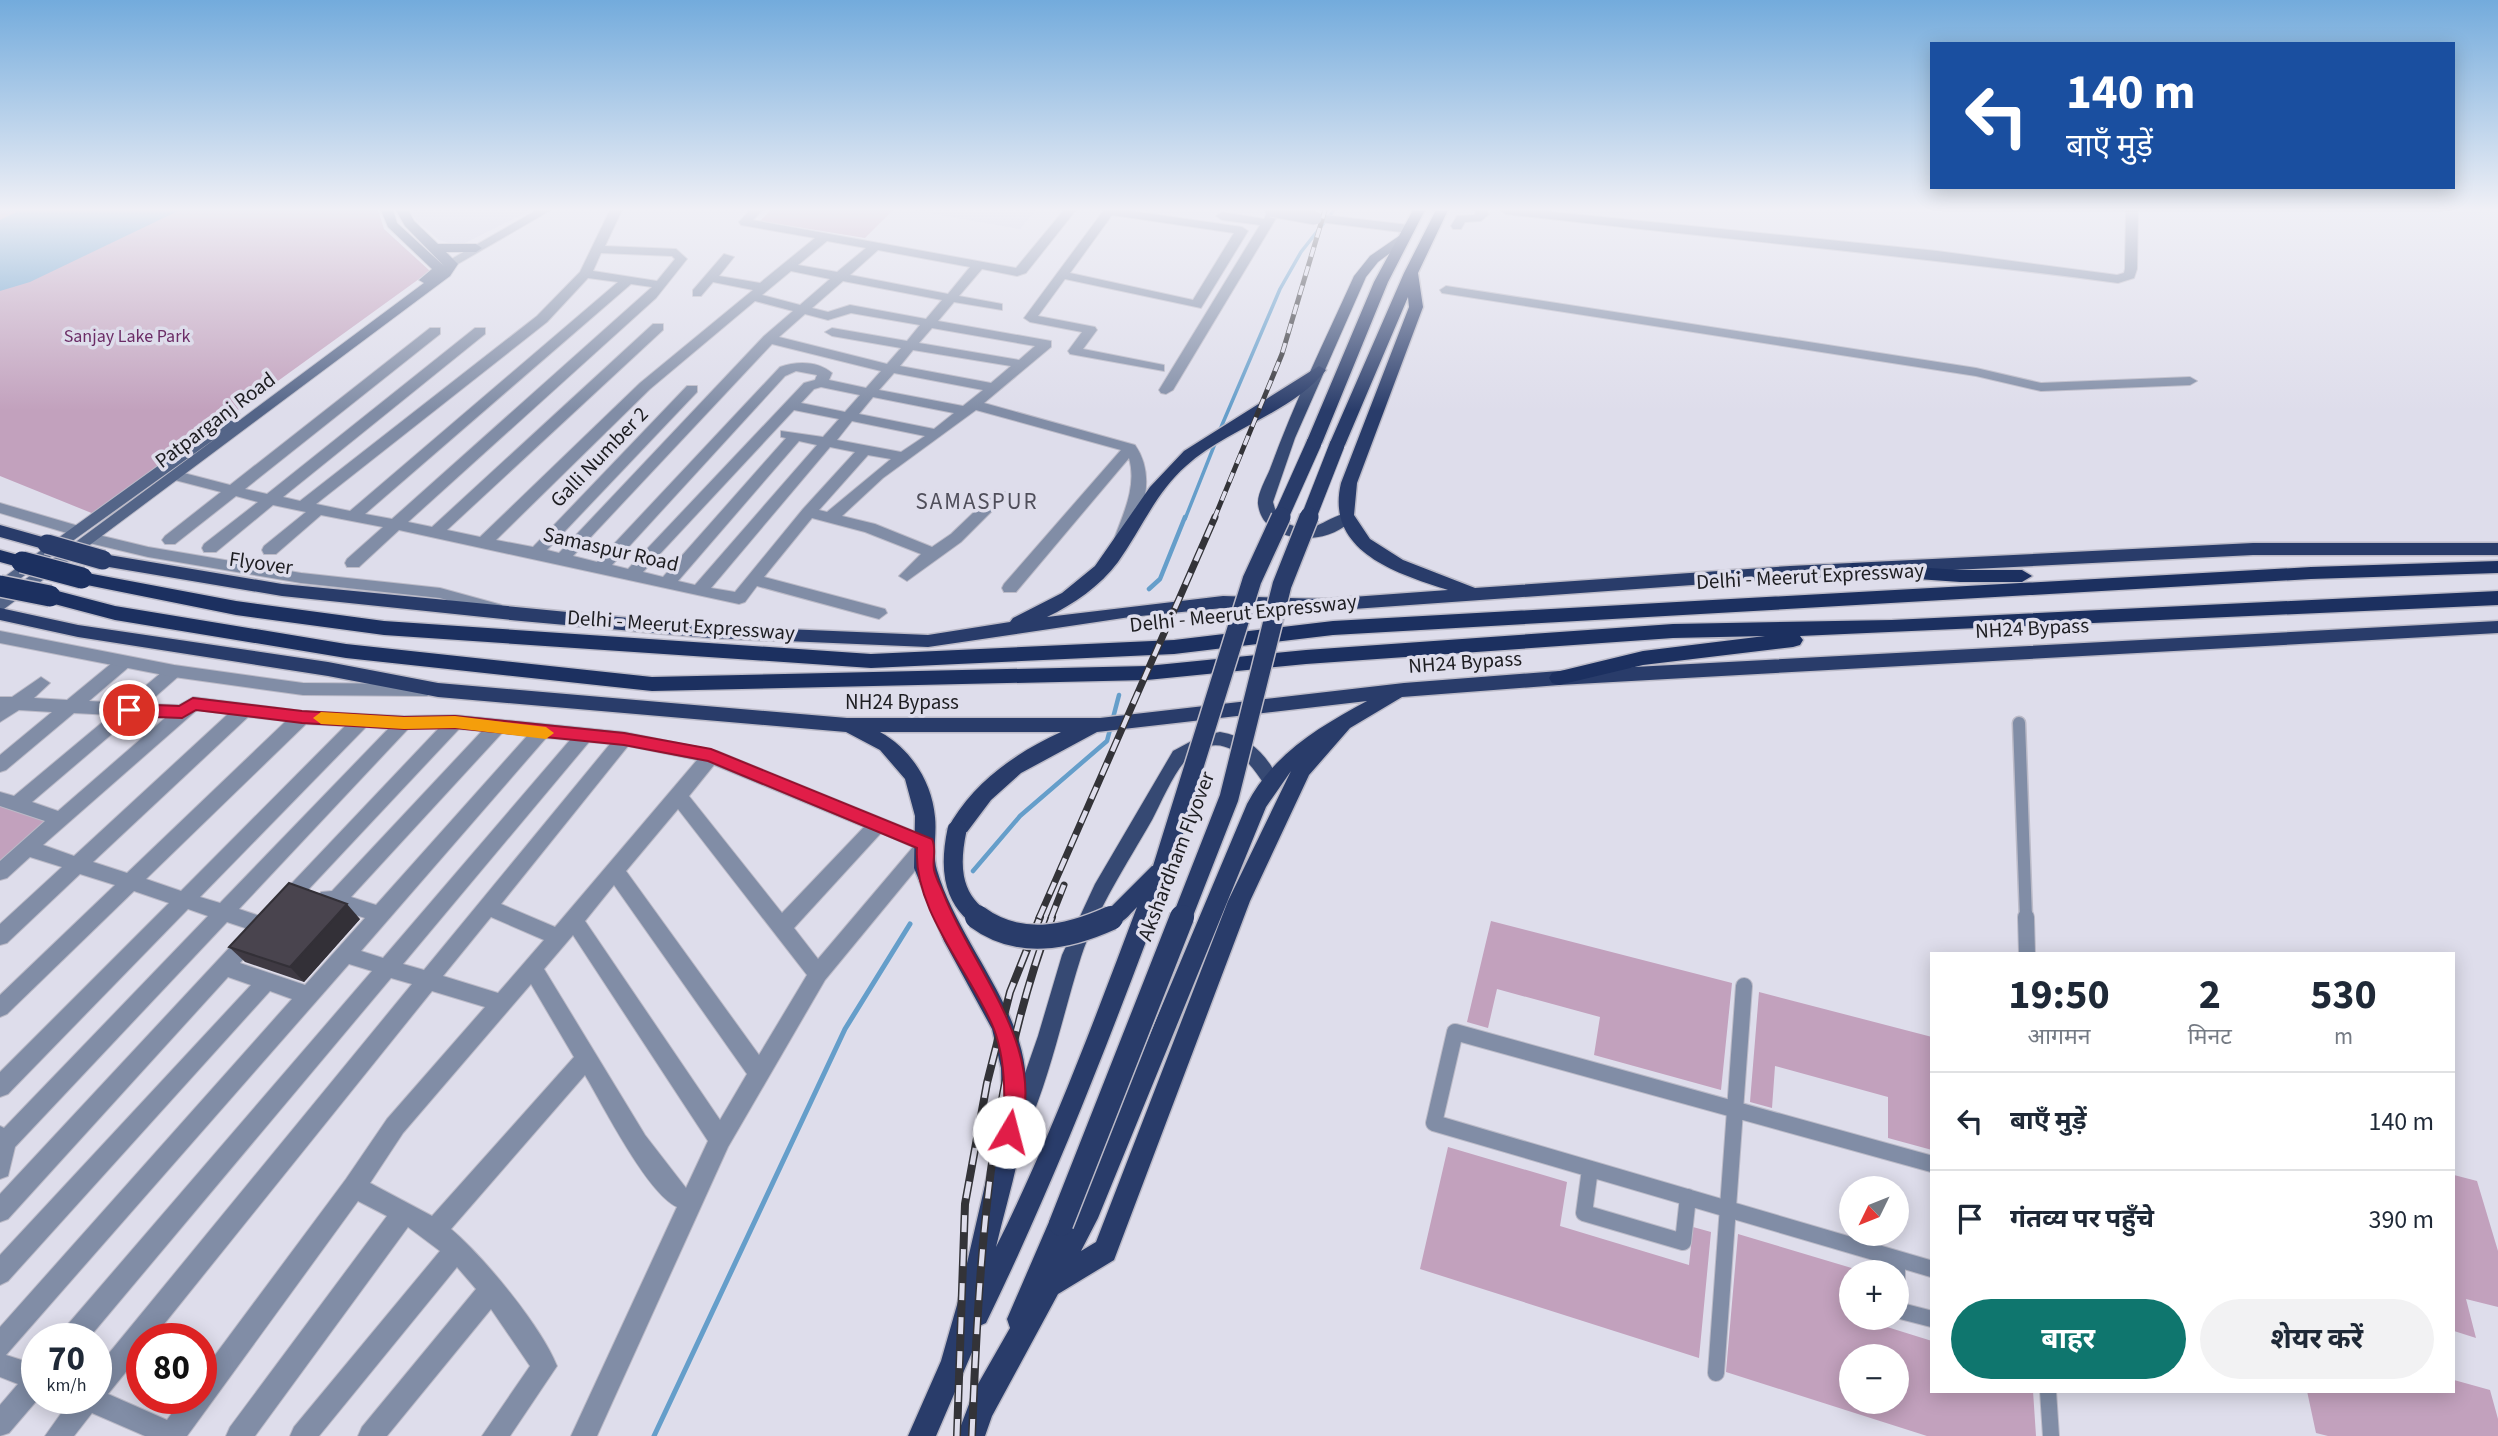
<!DOCTYPE html>
<html lang="hi">
<head>
<meta charset="utf-8">
<style>
  body { margin:0; font-family:"Source Sans 3","Noto Sans Devanagari",sans-serif; background:#f2f2f3; color:#1f2937; height:100vh; display:flex; flex-direction:column; font-size:26px; white-space:nowrap }
  * { box-sizing:border-box; margin:0 }
  p { font-size:23px; color:#747a83 }
  .icon { flex:none; width:38px; height:38px; fill:none; stroke:currentColor; stroke-width:2; stroke-linecap:round; stroke-linejoin:round }
  .map { position:relative; flex:1; overflow:hidden }
  .drawer { position:absolute; left:1930px; top:952px; width:525px; height:441px; display:flex; flex-direction:column; background:#fff; border-radius:0px; box-shadow:0 4px 18px #0003 }
  .drawer>* { flex:none }
  .banner { position:absolute; left:1930px; top:42px; width:525px; height:147px; border-radius:0px; box-shadow:0 4px 18px #0003; background:#1a4fa0; color:#fff; overflow:hidden }
  .needle { width:46px; rotate:227deg }
  .controls { position:absolute; left:1839px; top:1176px; display:grid; gap:14px }
  .controls a { display:grid; place-items:center; width:70px; height:70px; border-radius:50%; background:#fff; box-shadow:0 4px 18px #0003; font-size:35px }
  .speed { position:absolute; left:21px; top:1323px; display:flex; gap:14px; font-size:35px; font-weight:700; text-align:center }
  .speed>* { display:grid; place-content:center; width:91px; height:91px; border-radius:50%; background:#fff; box-shadow:0 4px 18px #0003; line-height:1 }
  .speed small { font-size:18px; font-weight:400 }
  .speed .limit { border:10px solid #d22; background:#fff; color:#111 }
  .pin { position:absolute; display:grid; place-items:center; width:60px; height:60px; color:#fff; margin:-30px; border:4px solid #fff; border-radius:50%; box-shadow:0 2px 7px #0007 }
  .me { position:absolute; width:77px; margin:-38px; rotate:8deg; stroke-linejoin:round; filter:drop-shadow(0 0 5px #0008) }
  .turn { display:flex; align-items:center; gap:24px; height:147px; padding:0 21px; font-size:32px }
  .turn .icon { width:91px; height:91px; stroke-width:2.5 }
  .turn b { display:block; font-size:49px; line-height:60px }
  .eta { display:flex; justify-content:space-evenly; align-items:center; height:119px; text-align:center }
  .eta b { font-size:42px; font-weight:700; line-height:49px }
  .cta { display:flex; gap:14px; margin-top:auto; padding:14px 21px }
  .cta a { flex:1; height:80px; border-radius:42px; background:#0f766e; color:#fff; font-size:28px; font-weight:700; line-height:80px; text-align:center }
  .cta a+a { background:#f2f2f3; color:#1f2937 }
  ul { padding:0; list-style:none }
  li { display:flex; align-items:center; gap:21px; height:98px; padding:0 21px; border-top:2px solid #e0e1e3 }
  li div { flex:1 }
  li b { display:block; font-size:26px }
  li em { font-style:normal }
  .map>svg:first-child { display:block }
  .built { fill:#d0d0e5 }
  .green { fill:#c2a1bd; fill-rule:evenodd }
  .water { fill:#659eca }
  .lines { fill:none; stroke-linecap:round; stroke-linejoin:round }
  .stream-far2 { stroke:#659eca; stroke-width:3.5 }
  .stream-far1 { stroke:#659eca; stroke-width:4.5 }
  .stream { stroke:#659eca; stroke-width:5 }
  .pedestrian-far1-casing { stroke:#bbbac7; stroke-width:15 }
  .pedestrian-casing { stroke:#bbbac7; stroke-width:18 }
  .minor-casing { stroke:#bbbac7; stroke-width:2 }
  .tertiary-casing { stroke:#bbbac7; stroke-width:2 }
  .secondary-casing { stroke:#bbbac7; stroke-width:2 }
  .primary-casing { stroke:#bbbac7; stroke-width:2 }
  .trunk-casing { stroke:#bbbac7; stroke-width:3 }
  .motorway-casing { stroke:#bbbac7; stroke-width:3 }
  .pedestrian-far1 { stroke:#818da6; stroke-width:12 }
  .pedestrian { stroke:#818da6; stroke-width:16 }
  .minor { fill:#818da6; fill-rule:evenodd }
  .tertiary { fill:#818da6; fill-rule:evenodd }
  .secondary { fill:#546588; fill-rule:evenodd }
  .primary { fill:#364973; fill-rule:evenodd }
  .trunk { fill:#293c6a; fill-rule:evenodd }
  .motorway { fill:#1c3060; fill-rule:evenodd }
  .rail-far2-casing { stroke:#333338; stroke-width:5 }
  .rail-far1-casing { stroke:#333338; stroke-width:7 }
  .rail-casing { stroke:#333338; stroke-width:8 }
  .rail-far2 { stroke:#deddeb; stroke-width:3.5; stroke-dasharray:10; stroke-linecap:butt }
  .rail-far1 { stroke:#deddeb; stroke-width:4.5; stroke-dasharray:13; stroke-linecap:butt }
  .rail { stroke:#deddeb; stroke-width:5; stroke-dasharray:17; stroke-linecap:butt }
  .minor-bridge-casing { stroke:#bbbac7; stroke-width:15; stroke-linecap:butt }
  .trunk-bridge-far2-casing { stroke:#bbbac7; stroke-width:17; stroke-linecap:butt }
  .trunk-bridge-far1-casing { stroke:#bbbac7; stroke-width:22; stroke-linecap:butt }
  .trunk-bridge-casing { stroke:#bbbac7; stroke-width:27; stroke-linecap:butt }
  .motorway-bridge-casing { stroke:#bbbac7; stroke-width:24; stroke-linecap:butt }
  .minor-bridge { stroke:#818da6; stroke-width:13 }
  .trunk-bridge-far2 { stroke:#293c6a; stroke-width:15 }
  .trunk-bridge-far1 { stroke:#293c6a; stroke-width:19 }
  .trunk-bridge { stroke:#293c6a; stroke-width:24 }
  .motorway-bridge { stroke:#1c3060; stroke-width:21 }
  .wall { fill:#3f3a43 }
  .shaded-wall { fill:#333037 }
  .building { fill:#49444e; stroke:#333037; stroke-width:2 }
  .route { fill:#e11d48; stroke:#92132f; stroke-width:2 }
  .slow { fill:#f59e0b }
  .labels { text-anchor:middle; stroke-width:7; stroke-linejoin:round; paint-order:stroke }
  .far-park-label { font-size:18px; fill:#6b2c66; stroke:#deddeb }
  .street-label { font-size:21px; fill:#1d1d21; stroke:#deddeb }
  .neighbourhood-label { font-size:23px; letter-spacing:2px; fill:#504f5b; stroke:#deddeb }
</style>
</head>
<body>
<div class="map">
<svg width="2498" height="1436" viewBox="0 0 2498 1436">
  <rect width="100%" height="100%" fill="#deddeb"/>
  <path class="built" d="M413,210H531L459,246L439,240L414,218Z
    M912,210H1036L1020,229Z"/>
  <path class="green" d="M0,210H378L384,229L430,271L94,514L0,476Z
    M771,210H893L865,238L760,221Z
    M0,803L51,820L0,864Z
    M1491,921L1732,983L1721,1090L1594,1055L1600,1017L1497,989L1488,1028L1467,1022Z
    M1759,992L1932,1037V1150L1888,1138V1097L1775,1066L1772,1108L1750,1102Z
    M1448,1147L1567,1182L1560,1226L1689,1265L1693,1227L1711,1232L1699,1358L1420,1269Z
    M2454,1175L2477,1181L2498,1251V1307L2466,1299L2476,1338L2454,1331Z
    M1738,1234L1865,1272H1852V1318H1871V1322L1932,1341V1391H2033L2036,1436H1927L1726,1372ZM1852,1356H1897V1402H1852Z
    M2454,1380L2490,1390L2498,1419V1436H2328L2316,1433L2307,1391H2454Z"/>
  <path class="water" d="M20,210H180L30,282L0,291V220Z"/>
  <g class="lines">
    <path class="stream-far2" d="M1219,432L1280,289L1301,252L1334,210
      M1185,519L1216,441"/>
    <path class="stream-far1" d="M1149,589L1160,579L1185,517
      M973,871L1020,816L1107,741L1119,695"/>
    <path class="stream" d="M654,1436L845,1029L910,924"/>
    <g class="pedestrian-far1-casing">
      <path id="pedestrian-far1" d="M2019,723L2026,918"/>
    </g>
    <g class="pedestrian-casing">
      <path id="pedestrian" d="M2026,917L2027,954
        M1932,1164L1455,1032L1434,1123L1932,1269
        M1590,1169L1584,1213L1683,1242L1688,1197
        M1897,1259V1310L1932,1319
        M1716,1373L1744,986
        M2048,1391L2051,1436"/>
    </g>
    <g class="minor-casing">
      <path id="minor" d="M610,210H622L605,246L676,249L687,259L656,298L408,522L432,527L653,324H663V330L447,530L480,537L640,383L753,290L713,282L701,296H693V290L724,254L734,257L719,276L760,283L815,238L741,225L739,222L750,210H762L753,220L1016,268L1064,210H1076L1026,273L1017,276L982,269L959,296L1002,304V310L954,302L938,321L1051,341V347L984,403L1135,445C1156,475 1144,513 1127,543H1117L1114,539C1124,512 1137,486 1129,458L1016,592H1004L1002,588L1004,584L1121,450L976,410L883,478L842,516L875,524L932,547L951,534L995,492H1005L1007,495L1005,498L961,542L907,581L899,576L921,554L865,532L812,518L764,577L885,609L887,613L879,619L757,586L745,602L739,604L399,530L359,567H347L345,563L347,559L383,527L321,515L276,554H264L262,550L264,546L306,512L273,505L216,552H204L202,548L204,544L258,502L236,496L175,544H165L162,540L165,536L221,492L171,479V473L176,471L230,485L430,328H440V334L245,489L267,494L475,328H485V334L283,497L300,501L537,316L580,272ZM827,241L866,248L837,272L798,265ZM878,250L970,267L948,294L850,275ZM601,253L672,256L675,259L657,281L593,271ZM791,271L830,279L800,305L762,295ZM588,278L618,282L350,511L316,504L547,322ZM843,281L942,300L926,319L850,305L828,312L812,308ZM631,284L652,287L392,519L365,514ZM755,301L793,311L764,336L559,553L547,550L697,392V386H687L533,547L496,540L650,389ZM851,313L920,325L907,341L832,328L825,332L832,336L901,348L887,364L779,337L805,314L828,320ZM932,328L1035,346L1019,360L919,343ZM772,344L881,371L866,388L829,380L832,373C818,361 797,361 780,367L597,562L573,556ZM913,350L1011,366L991,383L900,366ZM796,371L817,375L815,380L804,383L628,569L612,565L785,376ZM894,373L983,390L963,406L879,390ZM821,387L860,395L845,412L801,403L814,389ZM873,397L954,413L934,429L859,414ZM794,410L839,419L823,437L781,431V437L786,438L663,577L643,572ZM852,421L925,436L901,452L837,440ZM799,441L817,445L695,585L678,581ZM830,447L855,452L803,509L735,592L711,588ZM868,455L891,459L827,512L819,510Z
        M1104,210H1124L1242,227L1248,231L1201,308L1065,279L1038,316L1095,327L1097,330L1083,349L1164,365V371L1070,354L1068,351L1082,332L1030,322L1024,318ZM1112,215L1234,233L1193,300L1070,273Z
        M1269,210H1281L1173,390L1166,394L1161,393L1159,390L1260,225L1222,220L1216,216L1222,212L1264,219Z
        M1474,210H1486L1489,214L1481,221L1465,222L1461,229H1453L1451,226L1457,216L1474,215L1476,213Z
        M1500,210H1533L1937,251L2117,275L2124,273L2125,269L2126,210H2138L2137,269L2134,278L2118,283C1914,256 1710,238 1506,214Z
        M1315,214L1409,225L1415,229L1409,233L1311,221L1309,218Z
        M1446,286L1976,368L2041,383L2190,377L2197,381L2190,385L2041,391L1976,376L1442,293L1440,290Z
        M124,656L130,658L132,662L130,666L89,701L125,703L168,667H180L182,671L180,675L147,704L179,705L193,697L302,711L404,716L455,715L624,732L717,751L933,839L935,844L933,849L825,980L728,1147L597,1436H571L677,1207C647,1193 604,1107 585,1075L451,1229C484,1257 541,1326 557,1366L510,1436H482L530,1366L491,1309L387,1436H358L362,1427L476,1289L457,1267L319,1436H290L294,1427L440,1251L408,1227L255,1436H226L230,1427L387,1216L358,1201L187,1436H145L92,1413L74,1436H45L72,1398H96V1369L412,984L391,978L88,1339H60L63,1330L372,971L349,964L6,1355L37,1365L39,1398L9,1433L0,1436V1405L18,1384L0,1377V1327L292,999L270,991L8,1281L0,1285V1255L251,985L228,977L8,1219L0,1222V1194L244,932L251,930L227,922L15,1147L8,1176L0,1179V1126L4,1128L208,916L188,909L8,1094L0,1097V1072L169,903L134,891L7,1014L0,1017V995L115,885L80,874L7,943L0,945V924L62,867L30,857L7,878L0,880V861L45,821L0,806V792L14,796L111,715L74,713L6,770L0,772V755L52,712L19,710L0,722V697H12L41,677L50,683L34,698L67,700L118,658ZM197,710L228,714L74,856L43,845ZM133,716L165,718L58,811L32,802ZM248,717L286,721L127,873L93,862ZM306,724L345,726L181,891L146,879ZM366,727L388,729L220,903L200,897ZM408,729H438L274,902L277,908L284,910L291,908L459,729L482,731L332,891L321,892L318,898L321,904L365,918L305,985L240,963L261,938L258,932L269,931L272,925L269,919L239,909ZM502,733L527,736L376,905L351,897ZM546,738L570,740L383,958L361,951ZM589,742L610,744L424,970L403,964ZM628,746L697,760L555,927L501,904ZM714,765L864,827L782,913L689,796ZM678,809L807,975L759,1055L626,871ZM881,833L913,847L818,959L794,928ZM614,885L747,1074L720,1120L585,921ZM491,917L544,940L498,993L443,976ZM573,935L708,1141L686,1188L645,1135L544,969ZM531,984L574,1057L432,1216L370,1183L403,1133ZM432,991L485,1007L387,1119L346,1179L201,1374V1398H183L167,1420L108,1394L142,1352V1339H152Z"/>
    </g>
    <g class="tertiary-casing">
      <path id="tertiary" d="M537,210H551L444,272L434,269Z
        M0,503L82,527L85,531L77,536L0,513Z
        M90,533L148,547L301,573L440,588L502,605L504,609L496,615L440,598L301,583L148,557L85,542L82,538Z
        M0,631L174,665L303,683L427,684L436,690L427,696L303,695L174,677L0,643Z"/>
    </g>
    <g class="secondary-casing">
      <path id="secondary" d="M381,210H393L397,223L444,266L405,226L396,210H408L414,221L438,244H476L482,248L476,252H446L458,264L450,276L0,612V598L223,433L0,593V580L230,414H240V420L424,283L419,280L432,269L388,227Z"/>
    </g>
    <g class="primary-casing">
      <path id="primary" d="M1399,236L1409,239L1378,262L1366,277L1295,438L1273,502L1278,519C1314,538 1316,522 1346,513L1354,518C1344,530 1326,537 1311,538C1287,539 1261,530 1258,504C1257,494 1266,479 1270,469C1294,403 1325,340 1354,276L1370,256Z
        M1220,732C1250,737 1266,754 1280,781L1277,786H1265C1247,756 1219,727 1186,760C1173,774 1161,803 1152,820C1127,864 1097,909 1081,957C1063,1014 1051,1074 1027,1129L1019,1132L1011,1129L1008,1122L1038,1036L1062,955L1095,884L1173,751L1201,736Z"/>
    </g>
    <g class="trunk-casing">
      <path id="trunk" d="M1413,210H1425L1388,282L1322,443L1314,448L1308,446L1306,443L1374,282Z
        M1436,210H1448L1418,273L1423,307L1357,483L1354,515L1370,539L1403,560L1475,588L1790,566L2253,543H2498V555H2253L1790,578L1325,611L1223,608L1130,617L928,647L711,638L521,621L282,596L103,566L94,560L103,554L282,584L711,626L928,635L1010,622L1013,618L1062,593L1095,566L1150,487L1184,451L1319,366L1326,370C1293,412 1227,429 1186,466C1156,492 1141,530 1118,562C1100,586 1074,604 1047,617L1223,596L1325,599L1448,590C1395,573 1325,551 1341,483L1409,307L1408,297L1345,445L1337,450L1329,445L1404,273Z
        M0,525L53,540L56,544L47,550L0,537Z
        M0,608L78,625L328,662L438,683L847,718H1100L1404,683L1559,671L2498,621V633L1559,685L1402,697L1350,728L1309,775L1250,901L1114,1260L1058,1294L992,1416L985,1436H957L974,1391L1010,1328L1007,1319L1052,1215L1061,1211L1071,1218L1076,1210L1247,804C1273,754 1319,727 1367,701L1097,732L1021,773L991,800L964,836L957,838L950,836L947,830C971,784 1015,753 1061,732H880C911,749 932,782 935,817C937,834 932,854 937,870C957,938 1017,1001 1025,1069C1032,1127 1009,1190 996,1247C1051,1137 1094,1021 1137,907C1127,917 1119,930 1103,924L1100,918L1155,863L1162,860L1169,863L1173,869C1116,1023 1058,1175 986,1323L977,1327L973,1350L936,1436H908L941,1361L959,1298L1002,1111L1001,1068L992,1029L944,941L914,868L915,816L905,779L880,750L846,732L438,697L328,676L78,637L0,620ZM1291,771L1228,901L1096,1242L1081,1251L1098,1218L1266,807Z"/>
    </g>
    <g class="motorway-casing">
      <path id="motorway" d="M0,550L29,558L31,562L22,568L0,562Z
        M2498,561V573L2311,579L1333,635L1174,654L871,668L384,635L236,615L82,584L72,578L82,572L236,601L384,621L871,654L1174,640L1333,621L2311,567Z
        M1853,563L1960,570H2022L2032,576L2022,582H1960L1846,574L1844,569Z
        M50,589L115,606L346,644L652,677L1147,666L1306,650L1673,624L1892,620L2498,591V605L1800,636L1803,640L1800,645L1793,647L1643,665L1559,685L1552,683L1549,678L1552,673L1643,651L1765,636L1673,638L1306,664L1147,680L652,691L346,658L115,620L43,601L40,596L43,591Z"/>
    </g>
    <use href="#pedestrian-far1" class="pedestrian-far1"/>
    <use href="#pedestrian" class="pedestrian"/>
    <use href="#minor" class="minor"/>
    <use href="#tertiary" class="tertiary"/>
    <use href="#secondary" class="secondary"/>
    <use href="#primary" class="primary"/>
    <use href="#trunk" class="trunk"/>
    <use href="#motorway" class="motorway"/>
    <g class="rail-far2-casing">
      <path id="rail-far2" d="M1214,519L1282,354L1325,210"/>
    </g>
    <g class="rail-far1-casing">
      <path id="rail-far1" d="M1039,918L1215,517
        M1051,918L1064,885"/>
    </g>
    <g class="rail-casing">
      <path id="rail" d="M957,1436L965,1204L987,1083L1010,992L1040,917
        M972,1436C979,1260 988,1083 1052,917"/>
    </g>
    <use href="#rail-far2" class="rail-far2"/>
    <use href="#rail-far1" class="rail-far1"/>
    <use href="#rail" class="rail"/>
    <g class="minor-bridge-casing">
      <path id="minor-bridge" d="M1271,210L1315,218"/>
    </g>
    <g class="trunk-bridge-far2-casing">
      <path id="trunk-bridge-far2" d="M1280,519L1314,443
        M1308,519L1337,445"/>
    </g>
    <g class="trunk-bridge-far1-casing">
      <path id="trunk-bridge-far1" d="M47,544L103,560
        M957,830C950,863 950,896 980,918
        M1162,869L1252,580L1281,517
        M1182,918L1229,798L1282,585L1309,517"/>
    </g>
    <g class="trunk-bridge-casing">
      <path id="trunk-bridge" d="M977,917C1019,948 1067,938 1111,918
        M1061,1224L1182,917"/>
    </g>
    <g class="motorway-bridge-casing">
      <path id="motorway-bridge" d="M22,562L82,578
        M0,586L50,596"/>
    </g>
    <use href="#minor-bridge" class="minor-bridge"/>
    <use href="#trunk-bridge-far2" class="trunk-bridge-far2"/>
    <use href="#trunk-bridge-far1" class="trunk-bridge-far1"/>
    <use href="#trunk-bridge" class="trunk-bridge"/>
    <use href="#motorway-bridge" class="motorway-bridge"/>
  </g>
  <path class="wall" d="M360,919L304,982L245,962L229,947Z"/>
  <path class="shaded-wall" d="M347,904L360,919L304,982L290,967Z"/>
  <path class="building" d="M289,883L347,904L290,967L229,947Z"/>
  <linearGradient id="sky" x2="0" y2="1"><stop stop-color="#73abdc"/><stop offset="0.51" stop-color="#f0f0f6"/><stop offset="1" stop-color="#f0f0f6" stop-opacity="0"/></linearGradient>
  <rect width="2498" height="411" fill="url(#sky)"/>
  <path class="route" d="M193,698L302,711L404,717L455,716L624,733L711,749L932,839C937,849 932,860 934,870C936,879 941,887 944,895C973,969 1053,1056 1016,1139L1009,1142L1002,1139C997,1129 1003,1119 1004,1108C1005,1082 1003,1053 994,1029C971,972 913,911 917,848L708,761L624,745L455,728L404,729L302,723L196,710L182,718L129,716L121,710L129,704L179,706Z"/>
  <path class="slow" d="M321,712L404,717L455,716L546,727L554,733L546,739L455,728L404,729L321,724L313,718Z"/>
  <g class="labels">
    <g class="far-park-label">
      <text x="127" y="342">Sanjay Lake Park</text>
    </g>
    <g class="street-label">
      <text transform="translate(215 420) rotate(-37)" y="7">Patparganj Road</text>
      <text transform="translate(599 457) rotate(-46)" y="7">Galli Number 2</text>
      <text transform="translate(611 549) rotate(13)" y="7">Samaspur Road</text>
      <text transform="translate(261 563) rotate(8)" y="7">Flyover</text>
      <text transform="translate(1810 576) rotate(-3)" y="7">Delhi - Meerut Expressway</text>
      <text transform="translate(1243 613) rotate(-6)" y="7">Delhi - Meerut Expressway</text>
      <text transform="translate(681 625) rotate(4)" y="7">Delhi - Meerut Expressway</text>
      <text transform="translate(2032 628) rotate(-3)" y="7">NH24 Bypass</text>
      <text transform="translate(1465 662) rotate(-4)" y="7">NH24 Bypass</text>
      <text x="902" y="709">NH24 Bypass</text>
      <text transform="translate(1176 856) rotate(-69)" y="7">Akshardham Flyover</text>
    </g>
    <g class="neighbourhood-label">
      <text x="977" y="509">SAMASPUR</text>
    </g>
  </g>
</svg>
<div class="controls">
<a><svg class="needle" viewBox="-14 -14 28 28"><path d="M0-13l5 13h-10z" fill="#e53935"/><path d="M0 13l5-13h-10z" fill="#747a83"/></svg></a>
<a>+</a>
<a>−</a>
</div>
<div class="speed"><div>70<small>km/h</small></div><div class="limit">80</div></div>
<div class="pin" style="left:129px;top:710px;background:#d93025"><svg class="icon" aria-label="arrive" viewBox="0 0 24 24"><path d="M6 21V4h12l-3 4 3 4H6"/></svg></div>
<svg class="me" style="left:1009px;top:1132px" viewBox="-20 -20 40 40"><circle r="19" fill="#fff"/><path d="M0-13L10 11 0 6-10 11z" fill="#e11d48"/></svg>
<div class="banner">
<div class="turn"><svg class="icon" aria-label="left" viewBox="0 0 24 24"><path d="M17 20v-9H6M10 6l-5 5 5 5"/></svg><div><b>140 m</b>बाएँ मुड़ें</div></div>
</div>
<section class="drawer">
<div class="eta">
<div><b>19:50</b><p>आगमन</p></div>
<div><b>2</b><p>मिनट</p></div>
<div><b>530</b><p>m</p></div>
</div>
<ul>
<li><svg class="icon" aria-label="left" viewBox="0 0 24 24"><path d="M17 20v-9H6M10 6l-5 5 5 5"/></svg><div><b>बाएँ मुड़ें</b></div><em>140 m</em></li>
<li><svg class="icon" aria-label="arrive" viewBox="0 0 24 24"><path d="M6 21V4h12l-3 4 3 4H6"/></svg><div><b>गंतव्य पर पहुँचे</b></div><em>390 m</em></li>
</ul>
<div class="cta"><a>बाहर</a><a>शेयर करें</a></div>
</section>
</div>
</body>
</html>
